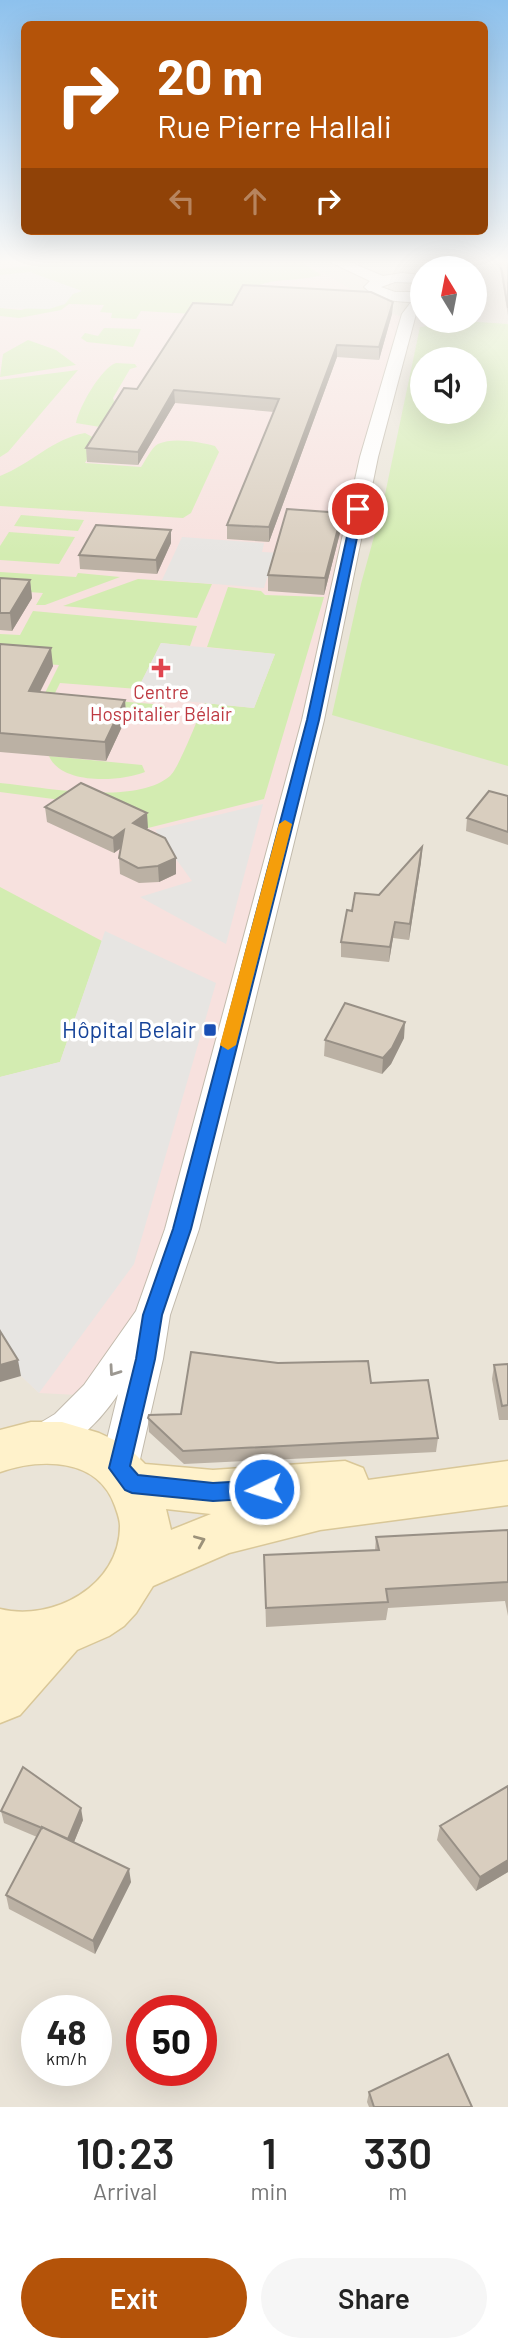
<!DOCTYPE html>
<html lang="en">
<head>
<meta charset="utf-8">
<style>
  body { margin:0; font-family:Barlow,sans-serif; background:#f6f6f6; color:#222; height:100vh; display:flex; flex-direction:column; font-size:26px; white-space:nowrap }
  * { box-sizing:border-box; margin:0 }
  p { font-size:23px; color:#767676 }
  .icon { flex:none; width:38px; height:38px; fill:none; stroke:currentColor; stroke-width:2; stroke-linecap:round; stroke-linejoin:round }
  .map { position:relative; height:2107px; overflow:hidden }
  .details { display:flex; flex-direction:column; background:#fff; flex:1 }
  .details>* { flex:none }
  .guide { position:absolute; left:21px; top:21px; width:467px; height:214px; border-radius:10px; box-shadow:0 7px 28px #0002; background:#b45309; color:#fff; overflow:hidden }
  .needle { width:46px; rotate:350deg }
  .fabs { position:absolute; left:410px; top:256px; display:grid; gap:14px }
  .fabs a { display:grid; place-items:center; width:77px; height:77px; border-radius:50%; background:#fff; box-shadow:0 7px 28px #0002; font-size:35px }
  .speed { position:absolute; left:21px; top:1995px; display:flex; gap:14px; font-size:35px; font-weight:700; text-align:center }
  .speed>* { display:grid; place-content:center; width:91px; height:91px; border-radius:50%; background:#fff; box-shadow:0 7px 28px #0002; line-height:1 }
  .speed small { font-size:18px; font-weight:400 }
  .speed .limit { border:10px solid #d22; background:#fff; color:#111 }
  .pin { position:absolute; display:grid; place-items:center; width:60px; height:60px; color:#fff; margin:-30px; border:4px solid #fff; border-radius:50%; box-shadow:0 2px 7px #0007 }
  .me { position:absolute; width:77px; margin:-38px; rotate:266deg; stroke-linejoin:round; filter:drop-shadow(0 0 5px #0008) }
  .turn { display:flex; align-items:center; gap:24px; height:147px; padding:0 21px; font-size:32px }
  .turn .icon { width:91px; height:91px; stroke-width:2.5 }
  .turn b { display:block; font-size:49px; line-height:60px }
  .lanes { display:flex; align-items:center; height:66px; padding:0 21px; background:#0003; justify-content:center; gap:35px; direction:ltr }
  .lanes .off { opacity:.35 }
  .eta { display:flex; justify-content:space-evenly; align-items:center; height:119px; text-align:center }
  .eta b { font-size:42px; font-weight:600; line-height:49px }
  .primary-button { display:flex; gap:14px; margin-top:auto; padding:14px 21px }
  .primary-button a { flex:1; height:80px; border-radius:42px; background:#b45309; color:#fff; font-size:28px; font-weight:600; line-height:80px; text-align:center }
  .primary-button a+a { background:#f6f6f6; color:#222 }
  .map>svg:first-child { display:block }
  .residential { fill:#eae4d8; fill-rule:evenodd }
  .medical { fill:#f7e1de }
  .green { fill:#d3ecb1; fill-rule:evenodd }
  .parking { fill:#e7e5e2 }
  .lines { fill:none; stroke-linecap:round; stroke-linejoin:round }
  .minor-casing { stroke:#c2baac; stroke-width:2 }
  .secondary-casing { stroke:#d9c798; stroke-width:3 }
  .minor { fill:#fff; fill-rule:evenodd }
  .secondary { fill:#fff2cb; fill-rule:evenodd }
  .wall { fill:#bbb1a4 }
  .shaded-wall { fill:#989086 }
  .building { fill:#d9cebf; stroke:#989086; stroke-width:2 }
  .oneway { stroke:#9c9891 }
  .oneway2 { stroke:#9c927a }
  .route { fill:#1a73e8; stroke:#114b97; stroke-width:2 }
  .slow { fill:#f59e0b }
  .health-dot { fill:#e0444e; stroke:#fff; stroke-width:2.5 }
  .transit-dot { fill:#1a4fb4; stroke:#fff; stroke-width:2.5 }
  .labels { text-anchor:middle; stroke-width:7; stroke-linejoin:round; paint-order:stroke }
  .far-health-label { font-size:19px; fill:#be3a42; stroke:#fff }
  .transit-label { font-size:23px; fill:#164399; stroke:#fff; text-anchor:end }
</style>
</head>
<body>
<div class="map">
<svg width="508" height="2107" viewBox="0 0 508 2107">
  <rect width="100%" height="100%" fill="#f6f2ea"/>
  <path class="residential" d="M0,261H508V2107H0ZM422,268H474V320H422ZM422,359H474V411H422ZM37,2011H96V2070H37ZM142,2011H201V2070H142Z"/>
  <path class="medical" d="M0,261H304L390,313L408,319L182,1229L97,1396L39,1393L21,1376L0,1343Z"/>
  <path class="green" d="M70,261H299L322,275C295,283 264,275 241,296C235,301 231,313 226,321L210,315L141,311L136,319L111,318L112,313L100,312L104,305L69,304L61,310L19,318L0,316V308L21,310L81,291L30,273L0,275V269Z
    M464,321L508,324V766L332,715L361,584L383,504L420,327ZM422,359H474V411H422Z
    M104,328L141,329L133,347L87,342L81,338L85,333L98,336Z
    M28,340L56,350L76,365L0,377L3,354Z
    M116,363L135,364L137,367L130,369L113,398L115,404L100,427L76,423C79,407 101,368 116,363Z
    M78,370L8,452L0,457V380Z
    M85,433L98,440L85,463L141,467C146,460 151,448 158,444C173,437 200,442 215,446L219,452L191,513L183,518L0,506V476C31,464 52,439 85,433Z
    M21,515L84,520L78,531L14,526Z
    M9,532L75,537L59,564L0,560V546Z
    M0,572L76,577L78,573L120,577L45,605H36L43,593L0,590Z
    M138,579L212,584L197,618L63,606Z
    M228,587L261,591L265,595L324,597L264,799L148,828L99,805L0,792V783C43,787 135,806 170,776C179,768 198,717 205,703L254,708L275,654L207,647Z
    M33,611L197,626L190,646L161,643L138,689L60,683L41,721L32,719L59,665L0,661V634L20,635Z
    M70,697L164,705L169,713L164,722L89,715Z
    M49,756L142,765L145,772C120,782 61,785 49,756Z
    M0,887L102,941L60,1062L0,1077Z"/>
  <path class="parking" d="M30,272L82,291L73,294L65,304L49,309L0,308V275Z
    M182,537L264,543L262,552L303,554L295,580L267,578L264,588L162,580Z
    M161,643L190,646L275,654L254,708L134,696Z
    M263,804L226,944L140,897L192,881L155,830Z
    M105,931L216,983L134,1264L39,1393L21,1376L0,1343V1077L60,1062Z"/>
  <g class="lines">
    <g class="minor-casing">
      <path id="minor" d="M328,261H347L383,276L402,273L422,275V283L395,282L381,287L395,292H422V307L416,314L378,457L324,720L199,1229L170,1315L163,1359L138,1468L132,1480L119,1484L106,1480L100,1468L118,1394C101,1421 58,1466 25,1454L19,1443L25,1432L55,1414L84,1385L136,1311L165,1229L302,720L360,457L402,314L411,302C394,302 376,299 364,287L370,281Z
        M443,261H461L452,268H434Z"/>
    </g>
    <g class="secondary-casing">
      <path id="secondary" d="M31,1422H62L99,1433L127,1446L145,1464L213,1470L345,1461L363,1468L368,1480L508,1461V1505L320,1530L229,1553L153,1586L136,1613L124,1626L109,1636L77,1650L20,1715L0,1723V1609C53,1622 120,1586 120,1526C120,1519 117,1512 115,1506C98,1457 40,1458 0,1472V1430ZM166,1509L211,1514L171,1530Z"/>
    </g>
    <use href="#minor" class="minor"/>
    <use href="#secondary" class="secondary"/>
  </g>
  <path class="wall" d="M356,261H408L360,264Z
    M499,261H508V316Z
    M393,302L392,314L379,360L337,357L269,542L227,539V525L274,412L175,403L138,465L87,462L86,448L137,389L232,305Z
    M341,529L324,595L268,591V575Z
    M171,530V543L157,574L80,569L79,555Z
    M0,578L30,580L32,598L12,631L0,630Z
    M0,644L53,666L39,692L125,700L126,718L106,761L0,752Z
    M508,796V845L466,831L467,818Z
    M45,807L148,828L146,829L176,874L159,882L139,883L120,874L119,858L121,848L114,853L47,822Z
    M422,847L421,862L409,940L393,938L389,962L341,957V942L352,911L379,895Z
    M404,1038L391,1064L382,1074L324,1056L325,1040Z
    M508,1364V1420H499L492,1379L494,1365Z
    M371,1383L438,1438L436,1452L184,1464L149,1432L148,1418L181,1414Z
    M508,1530V1616L505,1601L388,1608L386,1620L266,1627L264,1555L375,1551L376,1537Z
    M508,1786V1872L476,1891L437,1840L440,1826Z
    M1,1811L83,1820L74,1842L131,1882L95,1954L9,1909L6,1895L37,1837L4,1823Z
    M369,2092L472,2107H369L367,2102Z"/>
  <path class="shaded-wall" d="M393,302L392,314L379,360V347Z
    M337,345V357L269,542V527Z
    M174,390L175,403L138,465V452Z
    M342,513L341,529L324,595L325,578Z
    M171,530V543L157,574L156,560Z
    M30,580L32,598L12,631L10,613Z
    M51,648L53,666L31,710L29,691Z
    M125,700L126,718L106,761L105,742Z
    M147,813L148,828L134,839L133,823Z
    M124,830L125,845L114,853L113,838Z
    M422,847L421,862L409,940L410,924Z
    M176,858V874L159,882L158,866Z
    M395,922L393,938L389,962L390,947Z
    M405,1022L404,1038L391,1064L382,1074L383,1058Z
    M18,1360L21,1376L0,1382V1365Z
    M81,1808L83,1820L70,1852L68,1839Z
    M508,1860V1872L476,1891L480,1877Z
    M129,1869L131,1882L95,1954L93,1941Z"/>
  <path class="building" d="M500,261H508V308Z
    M243,285L371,292L393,302L379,347L337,345L269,527L227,525L279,399L174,390L138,452L86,448L124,388L137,389L193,303L232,305Z
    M287,509L342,513L325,578L268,575Z
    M96,525L171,530L156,560L79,555Z
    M0,578L30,580L10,613H0Z
    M0,644L51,648L29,691L125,700L105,742L0,733Z
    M81,783L147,813L133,823L165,838L176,858L158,866L138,868L119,858L124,830L113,838L45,807Z
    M489,791L508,796V832L467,818Z
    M422,847L410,924L395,922L390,947L341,942L347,910L352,911L355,893L379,895Z
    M345,1003L405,1022L392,1048L383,1058L325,1040Z
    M0,1331L18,1360L0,1365Z
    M191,1352L278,1363L368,1361L371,1383L428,1380L438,1438L183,1451L148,1418L149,1415L181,1414Z
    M508,1364V1405L502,1406L494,1365Z
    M508,1530V1582L386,1589L388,1602L266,1608L264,1555L379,1550L376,1537Z
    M23,1767L81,1808L68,1839L42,1827V1828L1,1811Z
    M508,1786V1860L480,1877L440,1826Z
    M42,1827L129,1869L93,1941L6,1895Z
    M448,2054L472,2107H374L369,2092Z"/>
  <defs><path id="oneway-chevron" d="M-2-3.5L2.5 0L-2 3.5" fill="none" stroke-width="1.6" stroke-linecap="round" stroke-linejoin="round" transform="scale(1.75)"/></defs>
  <use class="oneway" href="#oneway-chevron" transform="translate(114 1371) rotate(125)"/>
  <use class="oneway2" href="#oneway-chevron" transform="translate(200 1541) rotate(-23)"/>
  <linearGradient id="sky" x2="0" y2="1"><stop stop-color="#8dc1ed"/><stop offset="0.47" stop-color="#fbf9f6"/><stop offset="1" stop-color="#fbf9f6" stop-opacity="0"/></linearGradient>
  <rect width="508" height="556" fill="url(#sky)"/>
  <path class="route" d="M358,506L363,509L319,720L191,1229L162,1315L155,1359L130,1466L138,1475L213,1483L264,1480L271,1482L274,1489L271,1495L264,1498L213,1501L132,1493L125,1490L109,1468L136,1359L143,1315L173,1229L307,720L353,509Z"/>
  <path class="slow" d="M285,820L292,824L236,1045L228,1050L220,1045L279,824Z"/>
  <path class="health-dot" d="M157.5 657.5h7v7h7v7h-7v7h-7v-7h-7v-7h7z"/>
  <rect class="transit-dot" x="203" y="1023" width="14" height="14" rx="3.5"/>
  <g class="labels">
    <g class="far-health-label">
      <text x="161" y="699">Centre<tspan x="161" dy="22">Hospitalier Bélair</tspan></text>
    </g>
    <g class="transit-label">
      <text x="196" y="1038">Hôpital Belair</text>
    </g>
  </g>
</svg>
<div class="fabs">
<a><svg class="needle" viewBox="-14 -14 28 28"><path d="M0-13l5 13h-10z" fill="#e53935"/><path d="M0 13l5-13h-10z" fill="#767676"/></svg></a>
<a><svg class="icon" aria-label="sound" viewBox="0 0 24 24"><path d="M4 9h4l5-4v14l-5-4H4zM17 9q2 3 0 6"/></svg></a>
</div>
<div class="speed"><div>48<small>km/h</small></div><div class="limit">50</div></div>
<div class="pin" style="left:358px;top:509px;background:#d93025"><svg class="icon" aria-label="arrive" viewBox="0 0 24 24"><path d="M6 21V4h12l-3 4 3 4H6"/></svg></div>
<svg class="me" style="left:264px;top:1489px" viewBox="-20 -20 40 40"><circle r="17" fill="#1a73e8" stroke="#fff" stroke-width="3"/><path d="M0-11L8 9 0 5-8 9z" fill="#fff"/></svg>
<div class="guide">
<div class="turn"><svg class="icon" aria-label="right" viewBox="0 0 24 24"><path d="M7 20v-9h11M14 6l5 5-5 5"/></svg><div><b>20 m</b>Rue Pierre Hallali</div></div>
<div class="lanes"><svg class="icon off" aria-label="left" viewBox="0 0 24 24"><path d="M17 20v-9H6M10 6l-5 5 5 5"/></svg><svg class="icon off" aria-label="ahead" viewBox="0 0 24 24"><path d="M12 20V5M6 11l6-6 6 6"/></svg><svg class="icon" aria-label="right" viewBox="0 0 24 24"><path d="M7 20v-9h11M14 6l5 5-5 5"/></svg></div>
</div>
</div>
<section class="details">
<div class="eta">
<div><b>10:23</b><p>Arrival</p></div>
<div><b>1</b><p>min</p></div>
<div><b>330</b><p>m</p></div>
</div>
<div class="primary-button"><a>Exit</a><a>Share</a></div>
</section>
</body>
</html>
